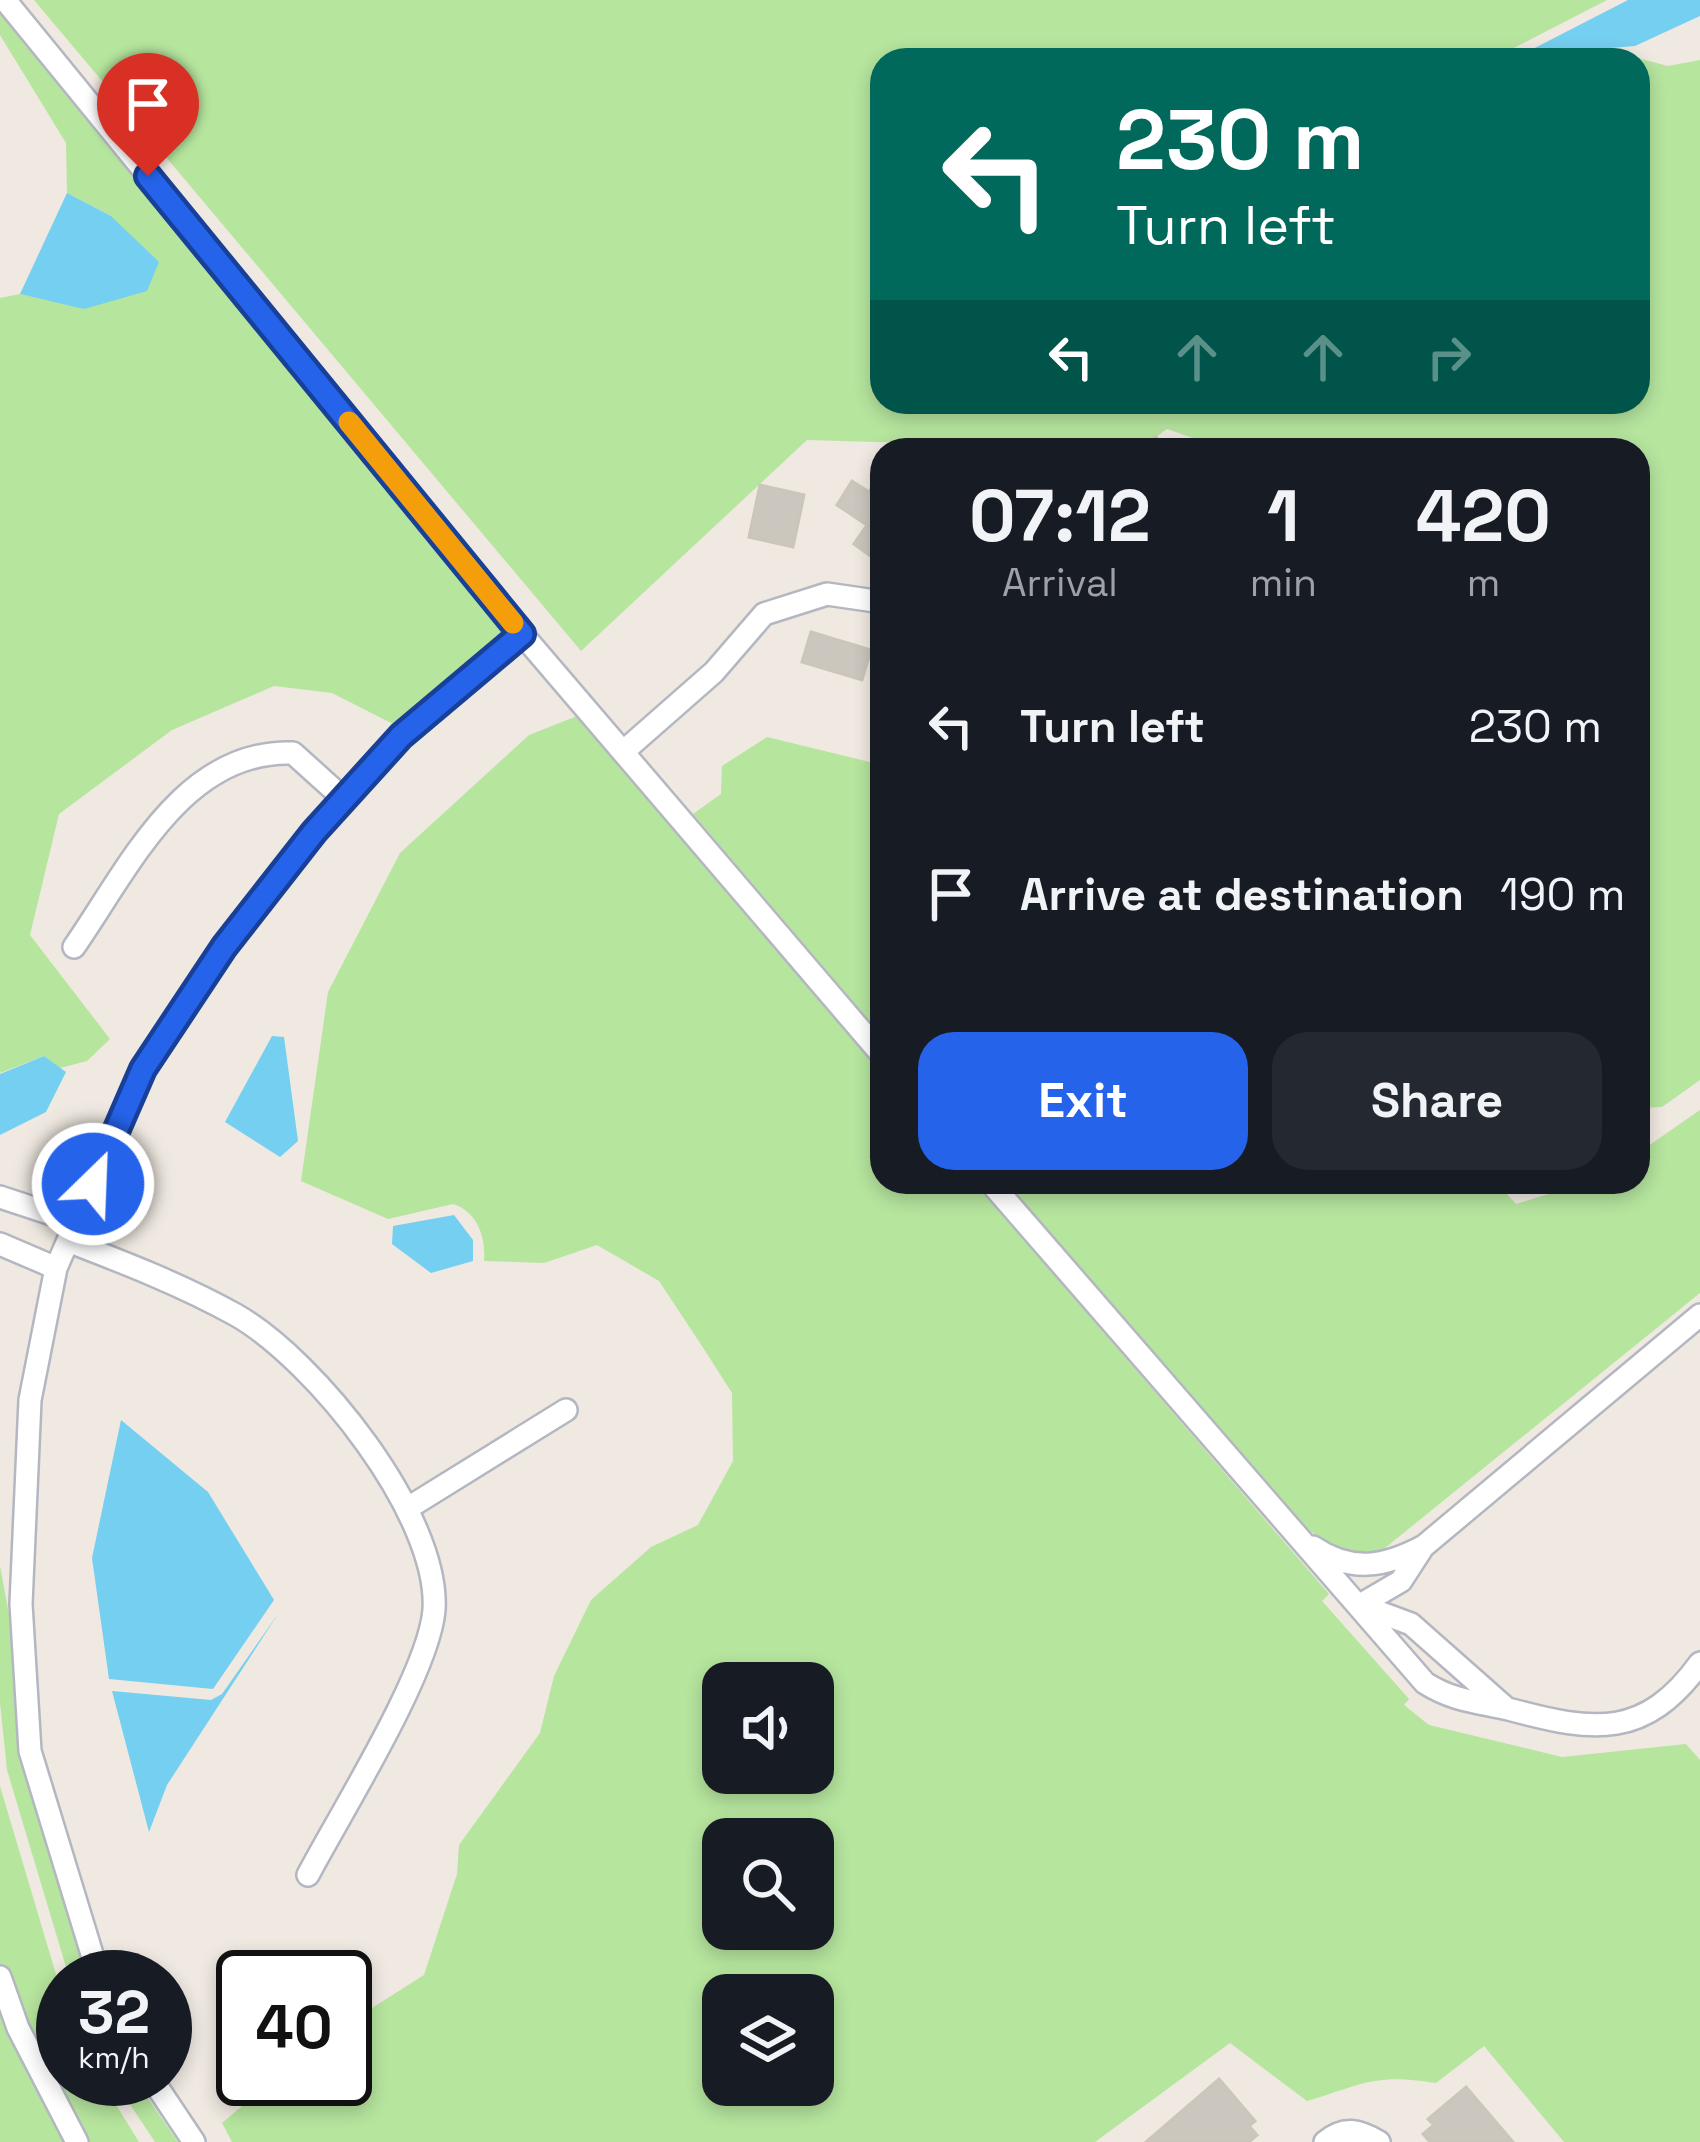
<!DOCTYPE html>
<html lang="en">
<head>
<meta charset="utf-8">
<style>
  body { margin:0; font-family:"Space Grotesk",sans-serif; background:#242831; color:#f1f3f6; height:100vh; display:flex; flex-direction:column; font-size:45px; white-space:nowrap }
  * { box-sizing:border-box; margin:0 }
  p { font-size:39px; color:#9ea1a6 }
  .icon { flex:none; width:66px; height:66px; fill:none; stroke:currentColor; stroke-width:2; stroke-linecap:round; stroke-linejoin:round }
  .map { position:relative; flex:1; overflow:hidden }
  .sheet { position:absolute; left:870px; top:438px; width:780px; height:756px; display:flex; flex-direction:column; background:#171b24; border-radius:36px; box-shadow:0 6px 18px #0003 }
  .sheet>* { flex:none }
  .guide { position:absolute; left:870px; top:48px; width:780px; height:366px; border-radius:36px; box-shadow:0 6px 18px #0003; background:#00695c; color:#fff; overflow:hidden }
  .controls { position:absolute; left:702px; top:1662px; display:grid; gap:24px }
  .controls a { display:grid; place-items:center; width:132px; height:132px; border-radius:24px; background:#171b24; box-shadow:0 6px 18px #0003; font-size:60px }
  .speed { position:absolute; left:36px; top:1950px; display:flex; gap:24px; font-size:60px; font-weight:700; text-align:center }
  .speed>* { display:grid; place-content:center; width:156px; height:156px; border-radius:50%; background:#171b24; box-shadow:0 6px 18px #0003; line-height:1 }
  .speed small { font-size:30px; font-weight:400 }
  .speed .limit { border:6px solid #111; border-radius:18px; background:#fff; color:#111 }
  .pin { position:absolute; display:grid; place-items:center; width:102px; height:102px; color:#fff; margin:-123px -51px; border-radius:50% 50% 50% 0; rotate:-45deg; box-shadow:0 0 12px #0007 }
  .pin .icon { rotate:45deg }
  .me { position:absolute; width:132px; margin:-66px; rotate:24deg; stroke-linejoin:round; filter:drop-shadow(0 0 9px #0008) }
  .turn { display:flex; align-items:center; gap:42px; height:252px; padding:0 48px; font-size:54px }
  .turn .icon { width:156px; height:156px; stroke-width:2.5 }
  .turn b { display:block; font-size:84px; line-height:102px }
  .lanes { display:flex; align-items:center; height:114px; padding:0 48px; background:#0003; justify-content:center; gap:60px; direction:ltr }
  .lanes .off { opacity:.35 }
  .eta { display:flex; justify-content:space-evenly; align-items:center; height:204px; text-align:center }
  .eta b { font-size:72px; font-weight:700; line-height:84px }
  .button { display:flex; gap:24px; margin-top:auto; padding:24px 48px }
  .button a { flex:1; height:138px; border-radius:36px; background:#2563eb; color:#fff; font-size:48px; font-weight:700; line-height:138px; text-align:center }
  .button a+a { background:#242831; color:#f1f3f6 }
  ul { padding:0; list-style:none }
  li { display:flex; align-items:center; gap:36px; height:168px; padding:0 48px }
  li div { flex:1 }
  li b { display:block; font-size:45px }
  li em { font-style:normal }
  .map>svg:first-child { display:block }
  .green { fill:#b6e59e; fill-rule:evenodd }
  .water { fill:#75cff0 }
  .building { fill:#cbc7bf; stroke:#cbc5ba; stroke-width:3 }
  .lines { fill:none; stroke-linecap:round; stroke-linejoin:round }
  .minor-casing { stroke:#b4b7c1; stroke-width:26 }
  .minor { stroke:#fff; stroke-width:21 }
  .route-casing { stroke:#184099; stroke-width:30 }
  .route { stroke:#2563eb; stroke-width:21 }
  .slow { stroke:#f59e0b; stroke-width:21 }
</style>
</head>
<body>
<div class="map">
<svg width="1700" height="2142" viewBox="0 0 1700 2142">
  <rect width="100%" height="100%" fill="#efe9e1"/>
  <path class="green" d="M34,0H1607L1514,48L1512,60H882V402H1638V60H1579L1630,56L1668,66L1700,60V1080L1662,1107L1638,1108V450H1227L1167,429L1138,450L807,440L581,651Z
    M0,13L506,634L397,726L332,693L274,686L172,730L59,814L30,935L110,1039L87,1061L60,1068L44,1056L0,1073V298L20,294L84,308L111,216L67,193L66,143L0,35Z
    M577,716L882,1074V1182H974L1329,1594L1322,1601L1409,1699L1404,1705L1429,1725L1562,1757L1686,1744L1700,1760V2142H1564L1484,2046L1436,2083C1374,2073 1364,2084 1307,2101L1230,2043L1095,2142H232L222,2123L274,2079H345V2025L424,1975L457,1874L459,1845L540,1733L554,1676L591,1600L651,1547L698,1525L733,1461L732,1393L702,1346L659,1281L597,1245L544,1263L484,1261C486,1238 478,1212 453,1204L388,1219L301,1181L328,992L400,853L529,735ZM723,1683H813V1773H723ZM813,1839V1929H723V1839ZM723,1995H813V2085H723Z
    M767,737L882,765V1036L693,814L721,794L722,766Z
    M1700,1110V1293L1380,1552C1348,1557 1326,1542 1301,1525L1006,1182H1496L1516,1204L1588,1182H1638V1153Z
    M0,1566L10,1620L19,1753L86,1977H69L7,1770L0,1703Z
    M0,1786L63,1998V2079H100L139,2142H0Z
    M113,2079H135L178,2142H155Z"/>
  <path class="water" d="M1628,0H1700V16L1635,46L1521,55Z
    M67,193L111,216L159,262L147,291L84,309L20,294Z
    M272,1036L284,1037L298,1141L280,1157L225,1122Z
    M44,1056L66,1072L46,1112L0,1135V1074Z
    M454,1215L473,1240V1261L431,1273L392,1244L393,1226Z
    M121,1420L208,1492L274,1600L213,1689L109,1679L92,1558Z
    M278,1614L167,1785L149,1832L112,1691L211,1700L222,1694Z"/>
  <path class="building" d="M1156,437L1167,450H1141Z
    M882,472V542L872,557L854,544L867,525L837,505L852,481L869,492Z
    M760,485L804,495L793,547L749,537Z
    M811,632L871,650L862,680L802,662Z
    M1219,2079L1255,2121L1249,2126L1257,2135L1249,2142H1146Z
    M1466,2087L1513,2142H1430L1423,2134L1434,2125L1428,2119Z"/>
  <g class="lines">
    <g class="minor-casing">
      <path id="minor" d="M5,0L522,634L882,1055
        M624,751L714,672L764,614L827,594L882,602
        M74,947C129,868 183,749 293,753L344,799
        M990,1182L1425,1683C1455,1702 1480,1702 1512,1710C1594,1732 1645,1739 1700,1663
        M0,1197L76,1222
        M68,1241C125,1263 182,1285 236,1315C315,1360 440,1516 434,1610C429,1673 340,1814 308,1875
        M0,1244L56,1268
        M408,1508L566,1410
        M1313,1547C1351,1573 1385,1567 1424,1546L1700,1315
        M1360,1605L1411,1624L1506,1708
        M1360,1605L1401,1581L1423,1547
        M0,1977L18,2028L77,2142
        M99,1977L30,1751L21,1604L30,1400L56,1268L143,1069L224,947L314,832L401,737L522,634
        M152,2079L194,2142
        M1325,2142C1344,2126 1359,2130 1379,2142"/>
    </g>
    <use href="#minor" class="minor"/>
  </g>
  <g class="lines">
    <g class="route-casing">
      <path id="route" d="M93,1184L143,1069L224,947L314,832L401,736L522,634L148,176"/>
    </g>
    <use href="#route" class="route"/>
    <path class="slow" d="M349,422L513,623"/>
  </g>
</svg>
<div class="controls">
<a><svg class="icon" aria-label="sound" viewBox="0 0 24 24"><path d="M4 9h4l5-4v14l-5-4H4zM17 9q2 3 0 6"/></svg></a>
<a><svg class="icon" aria-label="search" viewBox="0 0 24 24"><circle cx="10" cy="10" r="6"/><path d="M15 15l6 6"/></svg></a>
<a><svg class="icon" aria-label="layers" viewBox="0 0 24 24"><path d="M12 4l9 5-9 5-9-5zM3 14l9 5 9-5"/></svg></a>
</div>
<div class="speed"><div>32<small>km/h</small></div><div class="limit">40</div></div>
<div class="pin" style="left:148px;top:176px;background:#d93025"><svg class="icon" aria-label="arrive" viewBox="0 0 24 24"><path d="M6 21V4h12l-3 4 3 4H6"/></svg></div>
<svg class="me" style="left:93px;top:1184px" viewBox="-20 -20 40 40"><circle r="17" fill="#2563eb" stroke="#fff" stroke-width="3"/><path d="M0-11L8 9 0 5-8 9z" fill="#fff"/></svg>
<div class="guide">
<div class="turn"><svg class="icon" aria-label="left" viewBox="0 0 24 24"><path d="M17 20v-9H6M10 6l-5 5 5 5"/></svg><div><b>230 m</b>Turn left</div></div>
<div class="lanes"><svg class="icon" aria-label="left" viewBox="0 0 24 24"><path d="M17 20v-9H6M10 6l-5 5 5 5"/></svg><svg class="icon off" aria-label="ahead" viewBox="0 0 24 24"><path d="M12 20V5M6 11l6-6 6 6"/></svg><svg class="icon off" aria-label="ahead" viewBox="0 0 24 24"><path d="M12 20V5M6 11l6-6 6 6"/></svg><svg class="icon off" aria-label="right" viewBox="0 0 24 24"><path d="M7 20v-9h11M14 6l5 5-5 5"/></svg></div>
</div>
<section class="sheet">
<div class="eta">
<div><b>07:12</b><p>Arrival</p></div>
<div><b>1</b><p>min</p></div>
<div><b>420</b><p>m</p></div>
</div>
<ul>
<li><svg class="icon" aria-label="left" viewBox="0 0 24 24"><path d="M17 20v-9H6M10 6l-5 5 5 5"/></svg><div><b>Turn left</b></div><em>230 m</em></li>
<li><svg class="icon" aria-label="arrive" viewBox="0 0 24 24"><path d="M6 21V4h12l-3 4 3 4H6"/></svg><div><b>Arrive at destination</b></div><em>190 m</em></li>
</ul>
<div class="button"><a>Exit</a><a>Share</a></div>
</section>
</div>
</body>
</html>
